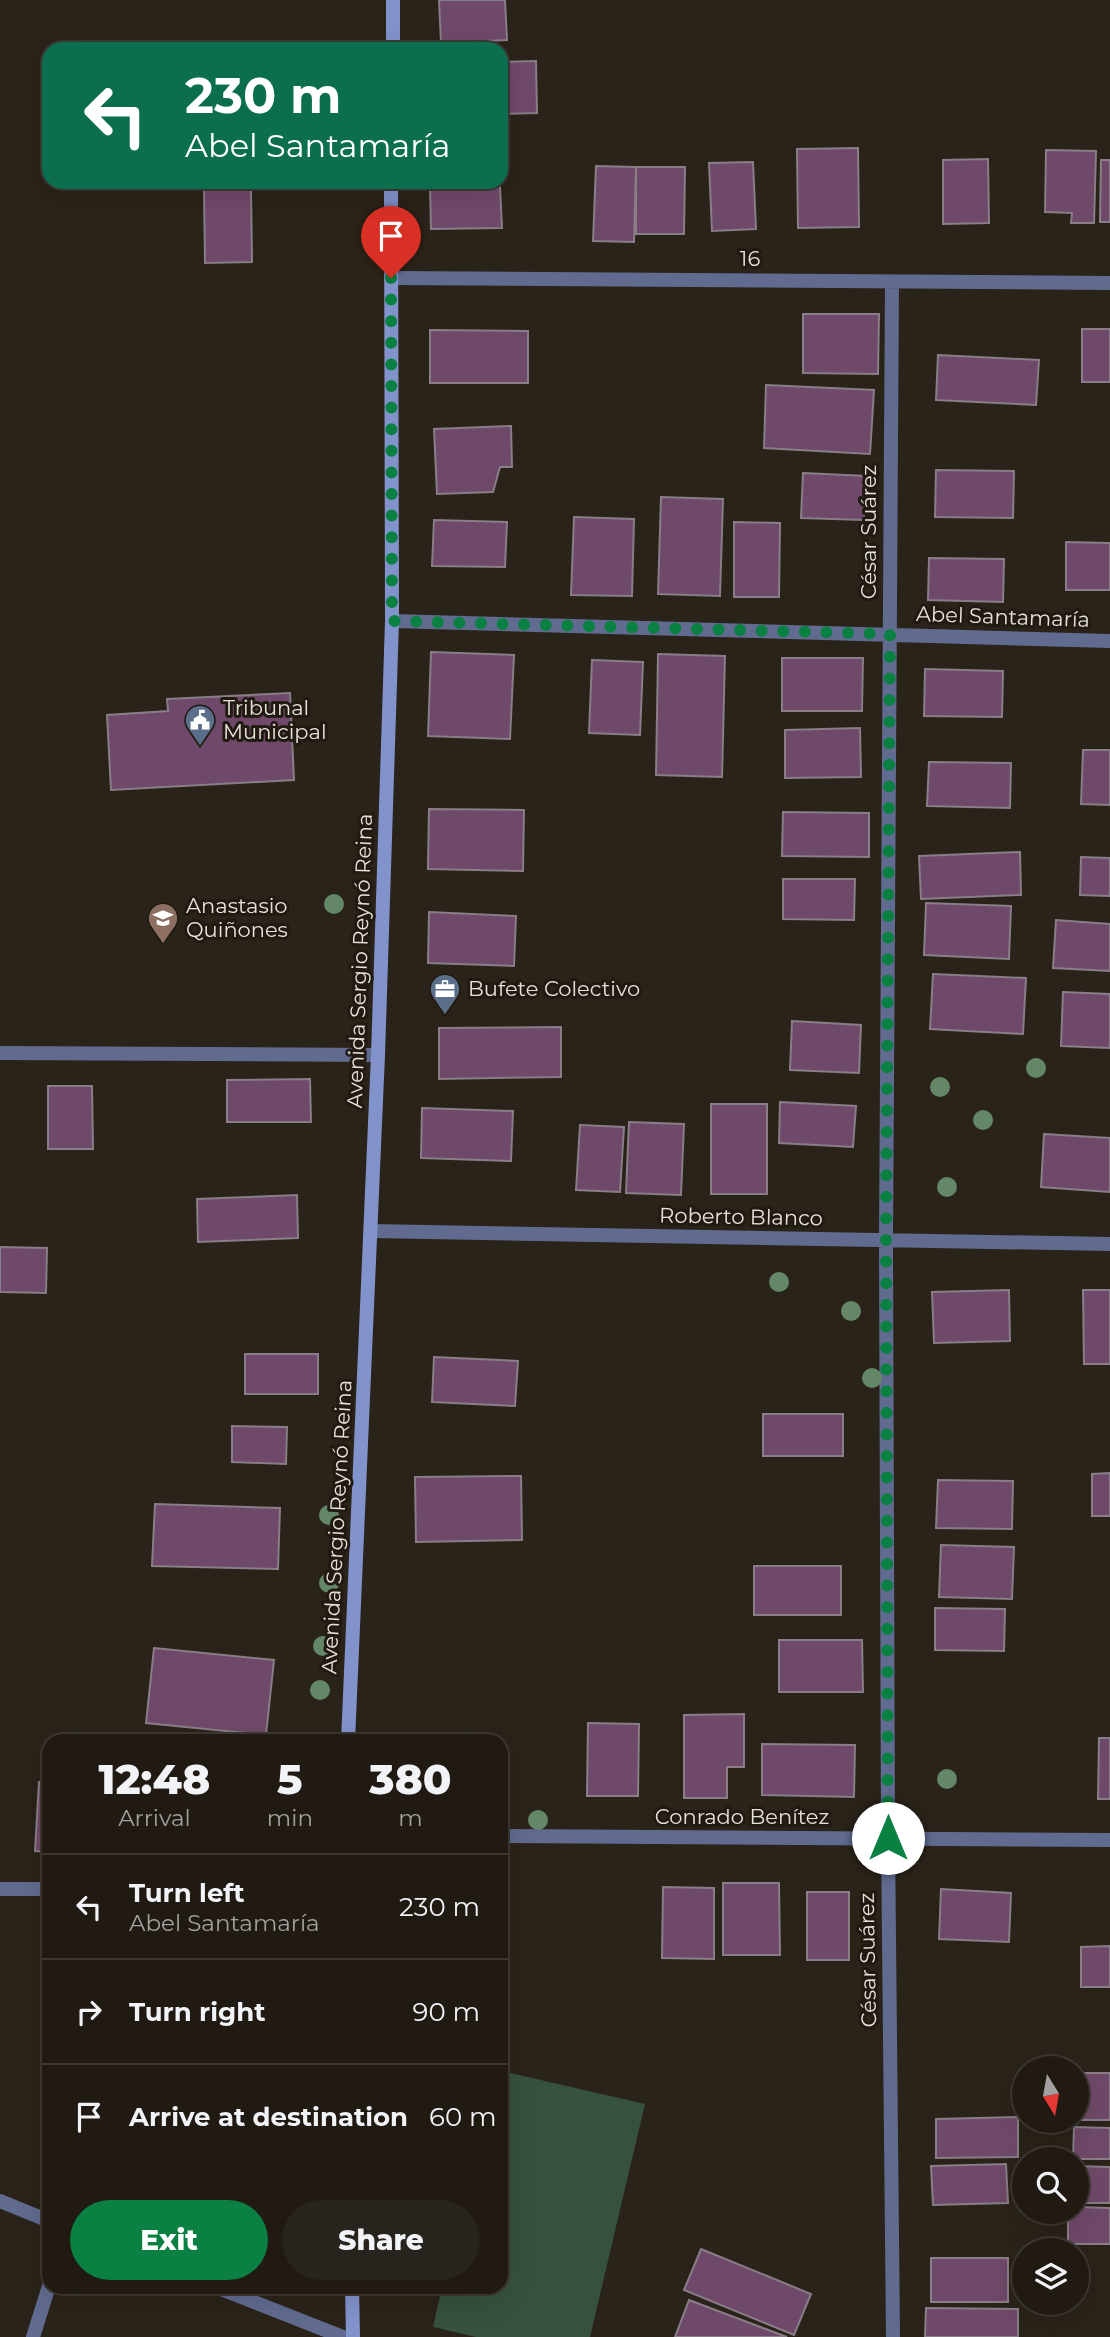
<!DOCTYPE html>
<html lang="en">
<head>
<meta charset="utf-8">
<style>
  body { margin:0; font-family:Montserrat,sans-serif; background:#28231c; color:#f1f3f6; height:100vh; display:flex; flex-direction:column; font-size:26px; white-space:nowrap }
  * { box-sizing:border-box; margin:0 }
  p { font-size:23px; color:#a2a1a0 }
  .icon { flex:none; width:38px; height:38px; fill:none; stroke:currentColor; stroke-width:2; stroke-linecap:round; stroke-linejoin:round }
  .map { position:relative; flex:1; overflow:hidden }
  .side { position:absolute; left:42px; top:1734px; width:466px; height:560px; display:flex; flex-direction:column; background:#201a13; border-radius:21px; box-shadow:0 7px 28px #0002,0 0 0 2px #3d3833 }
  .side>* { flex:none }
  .guide { position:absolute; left:42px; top:42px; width:466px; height:147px; border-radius:21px; box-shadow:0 7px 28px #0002,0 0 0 2px #3d3833; background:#0b6e4f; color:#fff; overflow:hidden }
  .needle { width:46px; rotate:169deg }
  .tools { position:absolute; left:1012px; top:2056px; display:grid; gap:14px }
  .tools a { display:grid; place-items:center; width:77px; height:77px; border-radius:50%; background:#201a13; box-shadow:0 7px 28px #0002,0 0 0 2px #3d3833; font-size:35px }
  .pin { position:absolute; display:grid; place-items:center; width:60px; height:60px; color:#fff; margin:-72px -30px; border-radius:50% 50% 50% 0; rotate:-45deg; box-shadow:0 0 7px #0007 }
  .pin .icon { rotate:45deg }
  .me { position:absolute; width:77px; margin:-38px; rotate:0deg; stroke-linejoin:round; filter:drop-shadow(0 0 5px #0008) }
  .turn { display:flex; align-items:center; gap:24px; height:147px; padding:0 28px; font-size:32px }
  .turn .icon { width:91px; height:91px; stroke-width:2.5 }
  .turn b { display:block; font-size:49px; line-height:60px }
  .eta { display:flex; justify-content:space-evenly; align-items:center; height:119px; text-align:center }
  .eta b { font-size:42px; font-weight:800; line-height:49px }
  .cta { display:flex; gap:14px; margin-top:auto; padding:14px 28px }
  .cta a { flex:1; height:80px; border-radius:42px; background:#0b8043; color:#fff; font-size:28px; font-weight:800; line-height:80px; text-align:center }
  .cta a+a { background:#28231c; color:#f1f3f6 }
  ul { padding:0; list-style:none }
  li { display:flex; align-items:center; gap:21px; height:105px; padding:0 28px; border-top:2px solid #3d3833 }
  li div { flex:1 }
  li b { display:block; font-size:26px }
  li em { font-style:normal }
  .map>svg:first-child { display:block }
  .green { fill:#37513f }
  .building { fill:#6f4969; stroke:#897d87; stroke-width:2 }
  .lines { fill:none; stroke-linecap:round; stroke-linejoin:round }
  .street { stroke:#606b8f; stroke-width:14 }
  .secondary { stroke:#8293cc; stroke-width:14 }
  .tree { fill:#648768 }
  .route { stroke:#0b8043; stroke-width:12; stroke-dasharray:0 21.6 }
  .labels { text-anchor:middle; stroke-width:6; stroke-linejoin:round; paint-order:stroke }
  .street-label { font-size:21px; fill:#e6e1db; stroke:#201a10 }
  .poi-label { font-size:21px; fill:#e6e1db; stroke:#201a10; text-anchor:start }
</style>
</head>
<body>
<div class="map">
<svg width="1110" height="2337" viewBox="0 0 1110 2337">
  <rect width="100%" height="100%" fill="#2a2319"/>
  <path class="green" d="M501,2071L645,2104L590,2337H476L433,2327L442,2287H500Z"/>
  <path class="building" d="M439,0H505L507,40L441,43Z
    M536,61L537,113L500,114V62Z
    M858,148L859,227L798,228L797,149Z
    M1046,150L1096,151L1094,223H1071L1072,213L1045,212Z
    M988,159L989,223L943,224V160Z
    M1101,160H1110V222H1100Z
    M753,162L756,229L712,231L709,163Z
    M596,166L636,167L634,242L593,241Z
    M636,167H685L684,234H636Z
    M500,186L502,228L431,229L430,188Z
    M251,189L252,262L205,263L204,190Z
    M803,314H879L878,374L803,373Z
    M1082,329H1110V382H1082Z
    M430,330L528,331V383H430Z
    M938,355L1039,360L1036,405L936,400Z
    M766,385L874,390L870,454L764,448Z
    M511,426L512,467H500L493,492L437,494L434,429Z
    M936,470L1014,471L1013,518L935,517Z
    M803,473L866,476L864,520L801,518Z
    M661,497L723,499L720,596L658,594Z
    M574,517L634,519L632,596L571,595Z
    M434,520L507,522L505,567L432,566Z
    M734,522L780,523L779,597H734Z
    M1066,542L1110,543V590H1066Z
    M929,558L1004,559L1003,602L928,600Z
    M431,652L514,655L510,739L428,736Z
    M658,654L725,656L722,777L656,775Z
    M782,658H863L862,711H782Z
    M592,660L643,662L640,735L589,733Z
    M925,669L1003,671L1002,717L924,716Z
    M290,693L294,780L111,790L107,715L168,711L167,699Z
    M860,728L861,777L785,778V730Z
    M1083,750H1110V805L1081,804Z
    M929,762L1011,763L1010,808L927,806Z
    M429,809L524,810L523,871L428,869Z
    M783,812L869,813V857L782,856Z
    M1020,852L1021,895L921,899L919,856Z
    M1081,857L1110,858V896L1080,895Z
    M783,879H855L854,920L783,919Z
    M926,903L1011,906L1009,959L924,955Z
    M429,912L516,916L514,966L428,963Z
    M1056,920L1110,924V971L1053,968Z
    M933,974L1026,978L1023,1034L930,1029Z
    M1063,992L1110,994V1048L1061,1046Z
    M792,1021L861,1025L859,1073L790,1070Z
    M561,1027V1077L439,1079V1028Z
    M310,1079L311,1122H227V1080Z
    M48,1086H92L93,1149H48Z
    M780,1102L856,1106L853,1147L779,1143Z
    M711,1104H767V1194H711Z
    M422,1108L513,1111L511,1161L421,1158Z
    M629,1122L684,1124L681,1195L626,1193Z
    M580,1125L624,1127L620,1192L576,1190Z
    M1044,1134L1110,1138V1192L1041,1187Z
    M297,1195L298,1238L198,1242L197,1199Z
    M0,1247L47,1248L46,1293L0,1292Z
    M1009,1290L1010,1341L934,1343L932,1292Z
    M1083,1290H1110V1364H1084Z
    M245,1354H318V1394H245Z
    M434,1357L518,1361L515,1406L432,1402Z
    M763,1414H843V1456H763Z
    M232,1426L287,1427L286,1464L232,1462Z
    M1110,1473V1516H1092V1474Z
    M521,1476L522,1540L416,1542L415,1477Z
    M938,1480L1013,1481L1012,1529L936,1528Z
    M155,1504L280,1508L278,1569L152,1566Z
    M941,1545L1014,1547L1012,1599L939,1597Z
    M754,1566H841V1615H754Z
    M935,1608L1005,1609L1004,1651L935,1650Z
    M779,1640H862L863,1692H779Z
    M154,1648L274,1660L266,1735L146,1723Z
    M744,1714V1767H727V1798H684V1715Z
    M588,1723L639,1724L638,1796H587Z
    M1099,1738H1110V1799H1098Z
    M762,1744L855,1745L854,1797L762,1795Z
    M39,1782L49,1783V1852L35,1851Z
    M723,1883H779L780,1955H723Z
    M663,1887L714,1888V1959L662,1958Z
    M941,1889L1011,1893L1009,1942L939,1939Z
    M807,1892H849V1960H807Z
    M1110,1946V1987H1081V1947Z
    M1076,2073H1110V2120H1076Z
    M1018,2117V2157L936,2158V2119Z
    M1074,2127L1110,2128V2159H1073Z
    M1006,2164L1008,2203L933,2205L931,2166Z
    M1076,2166L1110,2167V2203H1076Z
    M1076,2207L1110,2208V2244H1068V2212H1076Z
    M701,2249L811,2294L794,2335L684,2290Z
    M931,2258H1008V2302H931Z
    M689,2300L787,2337H675Z
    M926,2308L1018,2309V2337H925Z"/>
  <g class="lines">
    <path class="street" d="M391,278L1110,283
      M892,282L886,1240L888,1838L893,2337
      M392,621L1110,641
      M0,1053L378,1055
      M371,1231L1110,1244
      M500,1836L1110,1840
      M0,1889H49
      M0,2201L49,2221
      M216,2287L343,2337
      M33,2337L49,2286"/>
    <path class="secondary" d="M393,49V0
      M348,1741L378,1055L392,621L391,182
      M352,2287L353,2337"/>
  </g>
  <g class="tree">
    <circle cx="334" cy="904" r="10"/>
    <circle cx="1036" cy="1068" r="10"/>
    <circle cx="940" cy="1087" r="10"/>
    <circle cx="983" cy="1120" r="10"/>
    <circle cx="947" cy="1187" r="10"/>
    <circle cx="779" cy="1282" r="10"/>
    <circle cx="851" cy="1311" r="10"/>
    <circle cx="872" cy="1378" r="10"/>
    <circle cx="329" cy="1515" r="10"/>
    <circle cx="329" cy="1583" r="10"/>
    <circle cx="323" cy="1646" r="10"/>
    <circle cx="320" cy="1690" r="10"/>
    <circle cx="947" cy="1779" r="10"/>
    <circle cx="538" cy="1820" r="10"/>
  </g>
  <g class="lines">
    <path class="route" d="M391,278L392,621L890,634L886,1240L888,1838"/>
  </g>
  <defs>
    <g id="civic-pin" transform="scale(1.575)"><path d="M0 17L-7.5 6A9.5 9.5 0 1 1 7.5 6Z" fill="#5c6f8a" stroke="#201a10"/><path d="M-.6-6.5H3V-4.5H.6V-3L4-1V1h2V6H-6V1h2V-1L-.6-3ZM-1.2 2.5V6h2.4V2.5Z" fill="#fff"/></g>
    <g id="school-pin" transform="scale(1.575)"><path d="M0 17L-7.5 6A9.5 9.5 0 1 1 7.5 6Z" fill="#8d6e63" stroke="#201a10"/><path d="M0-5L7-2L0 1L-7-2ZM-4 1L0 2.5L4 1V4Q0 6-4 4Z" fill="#fff"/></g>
    <g id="office-pin" transform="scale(1.575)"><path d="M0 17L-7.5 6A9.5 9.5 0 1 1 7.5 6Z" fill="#5c6f8a" stroke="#201a10"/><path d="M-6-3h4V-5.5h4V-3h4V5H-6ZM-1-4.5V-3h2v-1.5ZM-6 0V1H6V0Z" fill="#fff"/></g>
  </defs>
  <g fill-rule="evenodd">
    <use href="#civic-pin" x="200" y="720"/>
    <use href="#school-pin" x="163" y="918"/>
    <use href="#office-pin" x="445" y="989"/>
  </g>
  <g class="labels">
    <g class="street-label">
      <text x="750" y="266">16</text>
      <text transform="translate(869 532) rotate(-90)" y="7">César Suárez</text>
      <text transform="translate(1003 617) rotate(2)" y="7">Abel Santamaría</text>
      <text transform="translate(360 961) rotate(-88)" y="7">Avenida Sergio Reynó Reina</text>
      <text transform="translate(741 1217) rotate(1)" y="7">Roberto Blanco</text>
      <text transform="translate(337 1527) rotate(-87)" y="7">Avenida Sergio Reynó Reina</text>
      <text x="742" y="1824">Conrado Benítez</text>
      <text transform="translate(868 1960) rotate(-91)" y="7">César Suárez</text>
    </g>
    <g class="poi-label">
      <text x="223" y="715">Tribunal<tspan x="223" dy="24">Municipal</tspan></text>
      <text x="186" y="913">Anastasio<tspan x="186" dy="24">Quiñones</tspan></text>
      <text x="468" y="996">Bufete Colectivo</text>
    </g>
  </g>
</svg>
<div class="tools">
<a><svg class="needle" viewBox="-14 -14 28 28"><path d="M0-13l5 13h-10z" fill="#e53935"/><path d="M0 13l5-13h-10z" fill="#a2a1a0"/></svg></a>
<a><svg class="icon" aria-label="search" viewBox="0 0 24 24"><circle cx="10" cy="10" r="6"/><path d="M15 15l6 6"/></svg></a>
<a><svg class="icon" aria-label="layers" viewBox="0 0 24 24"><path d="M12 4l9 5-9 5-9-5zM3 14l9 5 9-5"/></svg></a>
</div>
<div class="pin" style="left:391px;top:278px;background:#d93025"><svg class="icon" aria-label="arrive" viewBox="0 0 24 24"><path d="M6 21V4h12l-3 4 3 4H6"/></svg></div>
<svg class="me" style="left:888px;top:1838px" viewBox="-20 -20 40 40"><circle r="19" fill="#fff"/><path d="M0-13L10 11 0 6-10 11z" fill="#0b8043"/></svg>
<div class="guide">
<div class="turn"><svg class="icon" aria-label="left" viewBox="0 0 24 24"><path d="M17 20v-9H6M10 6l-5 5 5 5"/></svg><div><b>230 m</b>Abel Santamaría</div></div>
</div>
<section class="side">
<div class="eta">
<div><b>12:48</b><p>Arrival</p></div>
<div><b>5</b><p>min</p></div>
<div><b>380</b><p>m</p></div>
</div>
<ul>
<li><svg class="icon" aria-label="left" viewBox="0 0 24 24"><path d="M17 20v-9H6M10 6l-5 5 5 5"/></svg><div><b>Turn left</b><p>Abel Santamaría</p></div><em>230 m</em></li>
<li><svg class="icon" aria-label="right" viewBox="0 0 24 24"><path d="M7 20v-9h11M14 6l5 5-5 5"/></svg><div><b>Turn right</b></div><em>90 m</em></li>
<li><svg class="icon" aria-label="arrive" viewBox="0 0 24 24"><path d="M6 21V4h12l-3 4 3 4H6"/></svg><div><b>Arrive at destination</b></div><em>60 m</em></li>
</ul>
<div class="cta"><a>Exit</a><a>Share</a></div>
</section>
</div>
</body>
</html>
